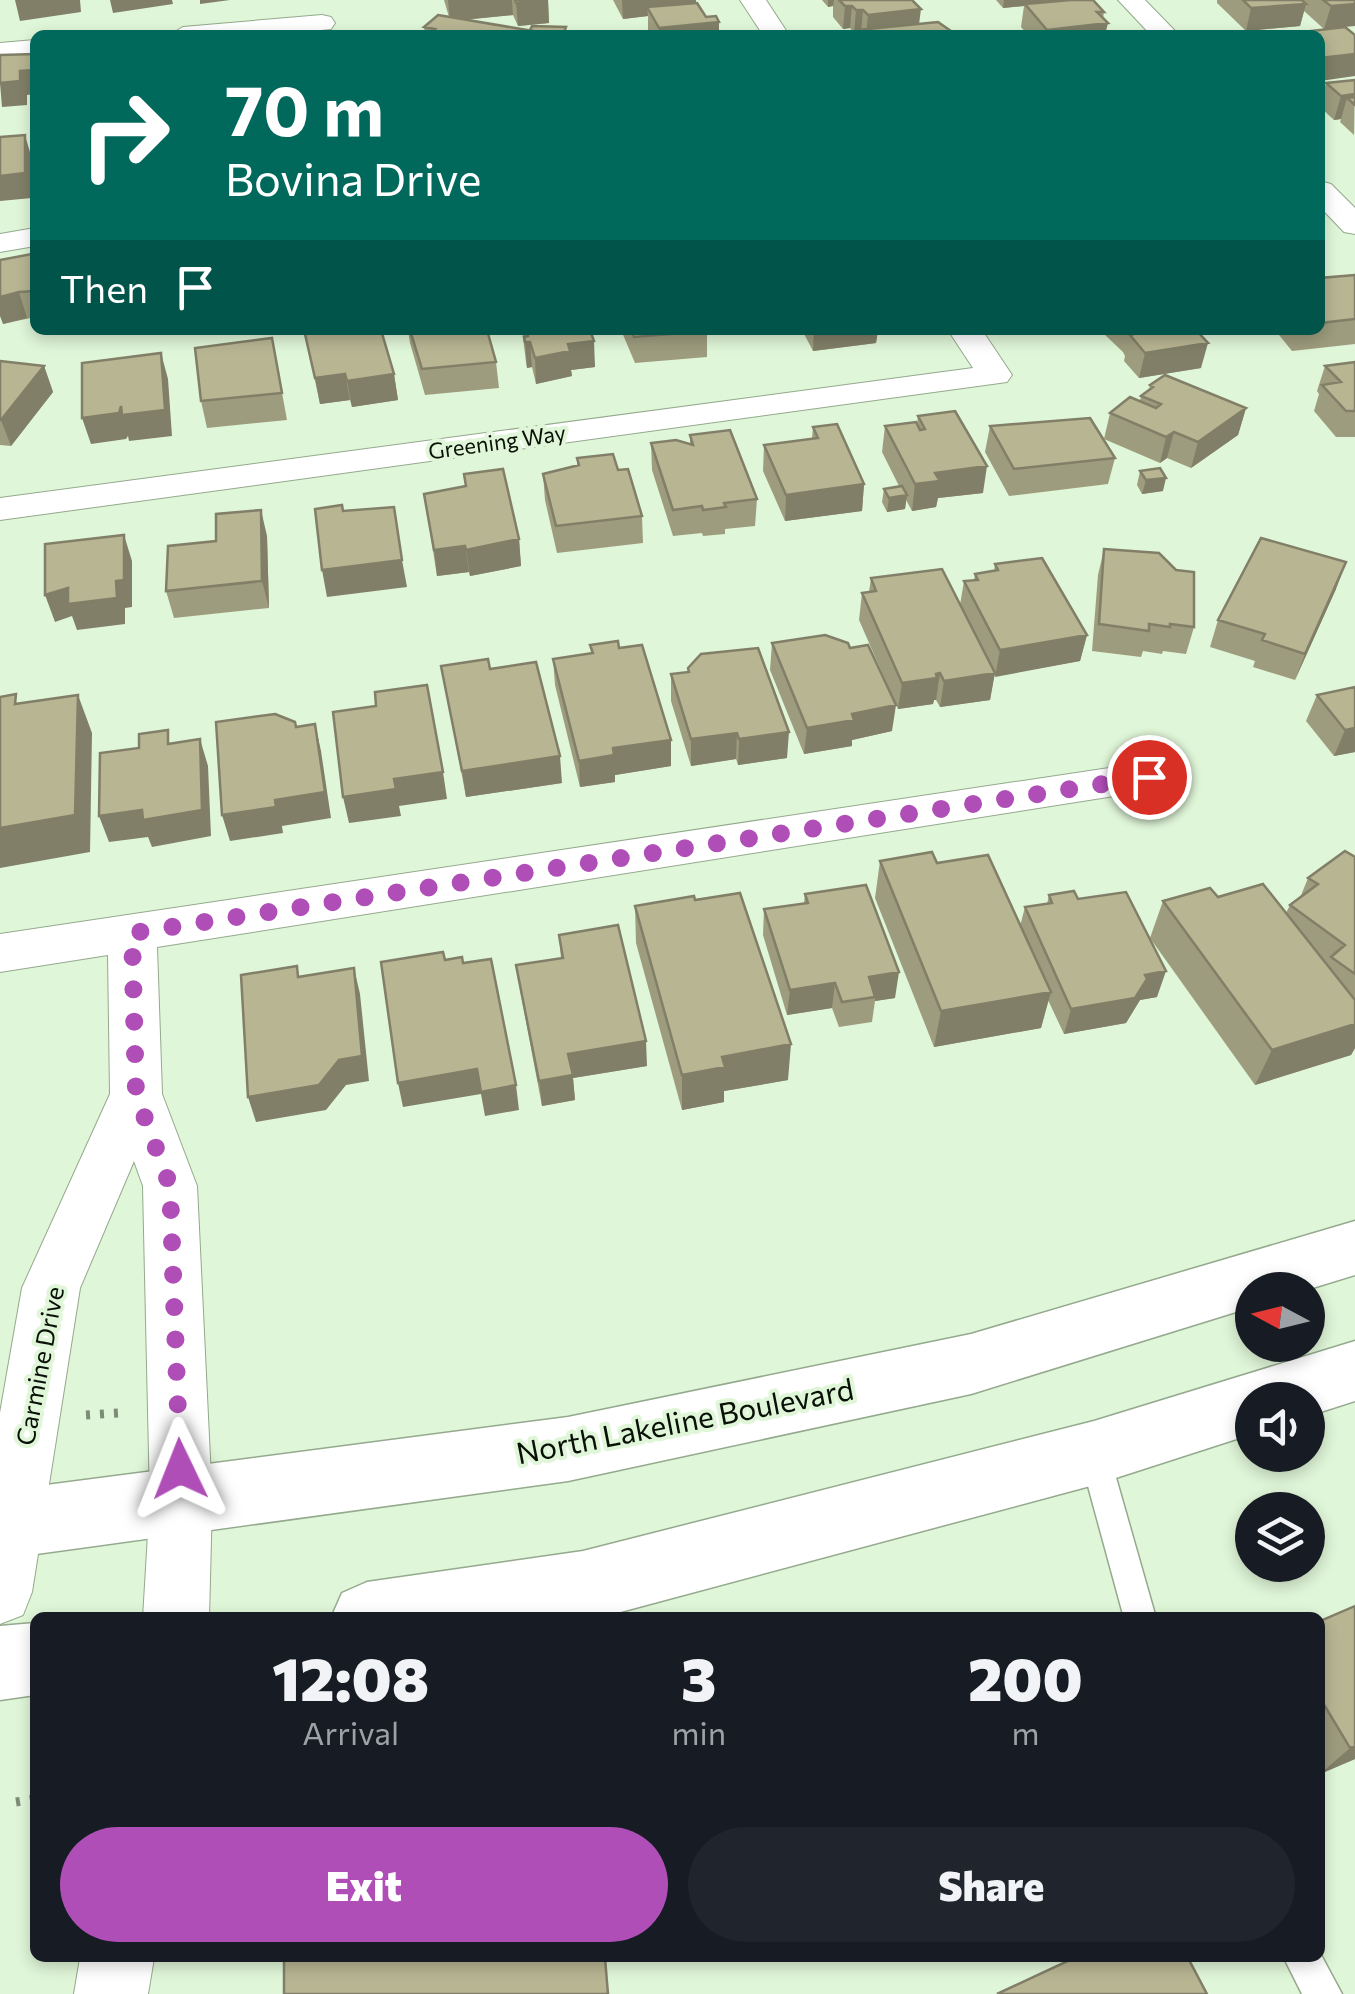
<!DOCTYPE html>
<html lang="en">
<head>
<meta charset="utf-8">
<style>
  body { margin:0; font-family:Commissioner,sans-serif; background:#20242c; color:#f1f3f6; height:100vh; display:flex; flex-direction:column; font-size:38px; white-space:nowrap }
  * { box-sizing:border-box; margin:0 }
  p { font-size:32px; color:#9ea1a6 }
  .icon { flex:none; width:55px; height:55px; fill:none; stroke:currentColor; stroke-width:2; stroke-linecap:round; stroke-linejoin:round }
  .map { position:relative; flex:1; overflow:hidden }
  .details { position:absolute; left:30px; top:1612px; width:1295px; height:350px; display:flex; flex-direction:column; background:#171b24; border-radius:15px; box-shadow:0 5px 15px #0003 }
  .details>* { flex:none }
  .hud { position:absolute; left:30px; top:30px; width:1295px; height:305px; border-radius:15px; box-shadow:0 5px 15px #0003; background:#00695c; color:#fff; overflow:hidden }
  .needle { width:65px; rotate:277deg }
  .buttons { position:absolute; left:1235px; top:1272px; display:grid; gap:20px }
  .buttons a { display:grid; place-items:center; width:90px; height:90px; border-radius:50%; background:#171b24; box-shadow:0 5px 15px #0003; font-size:50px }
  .pin { position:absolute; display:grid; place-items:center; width:85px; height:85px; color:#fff; margin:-42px; border:5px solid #fff; border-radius:50%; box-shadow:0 2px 10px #0007 }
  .me { position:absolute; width:110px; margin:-55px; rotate:358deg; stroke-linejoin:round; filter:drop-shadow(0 0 8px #0008) }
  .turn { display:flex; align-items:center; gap:35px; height:210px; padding:0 30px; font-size:45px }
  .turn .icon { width:130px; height:130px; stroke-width:2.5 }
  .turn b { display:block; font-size:70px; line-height:85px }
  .then { display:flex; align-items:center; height:95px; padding:0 30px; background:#0003; gap:20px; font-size:38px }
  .eta { display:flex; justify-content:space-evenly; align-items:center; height:170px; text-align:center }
  .eta b { font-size:60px; font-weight:800; line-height:70px }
  .button { display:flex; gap:20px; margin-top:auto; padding:20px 30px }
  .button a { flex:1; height:115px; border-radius:60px; background:#af4eb6; color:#fff; font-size:40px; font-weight:800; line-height:115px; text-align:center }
  .button a+a { background:#20242c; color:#f1f3f6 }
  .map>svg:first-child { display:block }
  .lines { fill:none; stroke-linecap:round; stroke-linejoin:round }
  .service-casing { stroke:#94a98d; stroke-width:3 }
  .minor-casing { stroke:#94a98d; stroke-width:2 }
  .secondary-casing { stroke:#94a98d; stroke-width:3 }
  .path { stroke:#7d8c77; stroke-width:9; stroke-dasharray:4 10; stroke-linecap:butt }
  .service { fill:#fff; fill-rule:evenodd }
  .minor { fill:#fff; fill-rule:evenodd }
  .secondary { fill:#fff; fill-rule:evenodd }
  .wall { fill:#9e9c7e }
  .shaded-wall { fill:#817f67 }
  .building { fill:#b8b593; stroke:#817f67; stroke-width:2.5 }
  .route { stroke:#af4eb6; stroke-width:18; stroke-dasharray:0 32.4 }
  .labels { text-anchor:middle; stroke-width:8; stroke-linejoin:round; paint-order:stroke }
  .far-street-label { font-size:22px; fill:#091007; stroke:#e0f6d8 }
  .street-label { font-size:25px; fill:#091007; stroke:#e0f6d8 }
  .near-street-label { font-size:30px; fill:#091007; stroke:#e0f6d8 }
</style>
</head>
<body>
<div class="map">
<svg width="1355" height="1994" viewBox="0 0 1355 1994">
  <rect width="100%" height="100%" fill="#e0f6d8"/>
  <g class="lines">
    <g class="service-casing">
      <path id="service" d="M1094,1438L1105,1443L1109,1453L1156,1618H1124L1079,1453L1083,1443Z
        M1320,1953L1342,1994H1302L1284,1958H1320Z"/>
    </g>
    <g class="minor-casing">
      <path id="minor" d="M740,0H766L789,35H763Z
        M1118,0H1145L1179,35H1151Z
        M322,15L331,17L335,23L331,29L274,35H170L183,27Z
        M35,40V56L0,59V43Z
        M1320,181L1331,184L1355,208V234L1344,232L1320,207Z
        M35,228V246L0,252V234Z
        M948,330H982L1012,375L1007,382L0,520V498L973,368Z
        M1149,762L1165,766L1171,777L1165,788L157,947L162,1094L197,1186L212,1500L209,1618H143L150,1500L143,1186L134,1161L80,1288L32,1592L23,1615L0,1624V1413L22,1288L110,1094L108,955L0,972V934Z
        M80,1958H154L148,1994H74Z"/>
    </g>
    <g class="secondary-casing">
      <path id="secondary" d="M1355,1221V1275L1306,1290H1252V1307L971,1394L568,1481L0,1559V1491L568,1417L971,1334Z
        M1355,1341V1401L1308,1416V1400H1252V1434L1094,1485L598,1618H331L342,1593L367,1582L583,1551L1094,1421Z
        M35,1623V1695L0,1700V1626Z"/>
    </g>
    <path class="path" d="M86,1415L118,1413
      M16,1802L35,1799"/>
    <use href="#service" class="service"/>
    <use href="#minor" class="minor"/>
    <use href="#secondary" class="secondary"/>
  </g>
  <path class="wall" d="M444,0H548L549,23L518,26L513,15L465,20L530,30L566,27V35H425L424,27L449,17Z
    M613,0H696V3L706,17L719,22V35H650L648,30V16L623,19Z
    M822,0H912L919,24L953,35H858V33H854L850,28L843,29L833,17V6L828,7Z
    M996,0H1093L1104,12L1103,18L1105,35H1028L1021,27L1024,6L1003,8Z
    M1217,0H1355L1324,29L1304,11L1300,26L1246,31L1217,3Z
    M1355,80L1354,135L1340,122L1341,119L1334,120L1320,107V104L1326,83Z
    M35,248V317L3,324L32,254Z
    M1355,275V344L1292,351L1275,330H1320V278Z
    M408,330H487L496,362L499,388L425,395L410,343Z
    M522,330H590L595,367L571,370L572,376L536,384L532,367L527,368L526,362Z
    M621,330H707V357L635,363Z
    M802,330H878L876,343L813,351Z
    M1103,330H1196L1201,368L1139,378L1124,361L1125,356L1123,352L1103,333Z
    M305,334L394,374L398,400L352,407L350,400L320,404Z
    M272,338L287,420L207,428L201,401Z
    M0,361L44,366L53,392L11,446L0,445Z
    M1355,362V437H1336L1314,411L1319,394L1317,391L1325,366Z
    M1150,385L1246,408L1238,435L1191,468L1167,458L1160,463L1104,439L1110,413L1140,401L1141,396L1149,390Z
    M918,416L983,493L938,498L936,507L912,511L906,500L905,509L887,512L882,502L884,489L899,486L882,452L885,426L917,424Z
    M990,426L1115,458L1108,484L1009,496L985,452Z
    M813,427L864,484L862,511L785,521L763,471L764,445L812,439Z
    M690,435L757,499L755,526L725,529V534L703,536L702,533L673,536L652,470L651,443L690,444Z
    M577,458L618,470L642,516L643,543L557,553L545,500L543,474L577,465Z
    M1140,471L1163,491L1142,494L1137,485Z
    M424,494L519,539L521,566L470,576L469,572L437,576Z
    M267,536L269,608L174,618L166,591Z
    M1104,549L1194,627L1186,654L1163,651L1162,654L1143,651L1141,657L1092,651L1098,575Z
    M995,564L1087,635L1080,661L994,676L990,700L940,707L936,700H934L933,704L898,709L859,620L862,593L869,592L871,578L960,605L964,581L974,580L975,574L994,571Z
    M1336,589L1295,680L1253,667L1255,661L1210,647L1218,620Z
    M772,643L892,731L852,740V746L804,754L770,670Z
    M590,645L619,648L671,740V766L615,775V782L580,787L555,685L553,659L591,653Z
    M441,666L490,669L562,783L466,797Z
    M688,668L787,758L738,765L736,759L691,766L671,701V674L688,672Z
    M1355,687V752L1334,756L1306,721L1317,695Z
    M1355,857V1048L1351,1055L1255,1085L1150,938L1163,901L1218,897L1286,913L1290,905L1300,898L1308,878Z
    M880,861L937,863L1020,926L1025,907L1047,904L1049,895L1078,899L1157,997L1140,1000L1126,1023L1064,1034L1048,1000L1041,1028L934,1047L875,898Z
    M805,894L895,998L875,1001L872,1022L839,1027L832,1008L787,1015L763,935L764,909L804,903Z
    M695,900L788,1080L724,1091V1102L682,1110L636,943L635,906Z
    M559,935L647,1066L573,1078L575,1100L542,1106L520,990L516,965L561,958Z
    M1355,1606V1759L1320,1774V1621Z"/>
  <path class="shaded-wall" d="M15,0H80L81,12L20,21Z
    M110,0H172L173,4L113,13Z
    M200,0H230L200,4Z
    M448,0H512L513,15L450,21Z
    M548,0L549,23L518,26L516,3Z
    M622,0H696V12L647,7L648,16L623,19Z
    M828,0H834L833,6L828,7Z
    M1004,0H1067L1025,4L1024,6L1003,8Z
    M1306,4L1300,26L1246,31L1251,8Z
    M1355,4V26L1324,29L1331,6Z
    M845,6H852L850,28L843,29Z
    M921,9L918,32L866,35L868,15Z
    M856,10H863L861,32L858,30V33H854Z
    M719,22V35H659V28Z
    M1108,23L1105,35H1046L1047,30Z
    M1355,54V76L1320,81V58Z
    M35,70V94L27,95V105L2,107L0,83L20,71Z
    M1355,94L1353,103L1347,98L1341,119L1334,120L1341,96Z
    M25,135L32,159V198L0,201V176Z
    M19,292L27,318L3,324L0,316V297Z
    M814,330H878L876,343L813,351Z
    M594,341L595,367L571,370L572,376L536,384L535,358L568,344Z
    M525,342H530L532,367L527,368Z
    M1208,343L1201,368L1139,378L1145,353Z
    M161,353L168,379L172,436L129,441L128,436L126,439L91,444L82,418L121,406Z
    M44,366L53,392L11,446L1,420Z
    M345,374L350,400L320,404L315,378Z
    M394,374L398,400L352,407L347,381Z
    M1246,408L1238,435L1191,468L1198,442Z
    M1174,432L1167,458L1160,463L1166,437Z
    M987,466L983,493L938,498L936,507L912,511L915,484L935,473Z
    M1166,478L1163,491L1142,494L1146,480Z
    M864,484L862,511L785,521L786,495Z
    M907,495L905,509L887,512L889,498Z
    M261,510L267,536L269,608L262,581Z
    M124,535L132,561V607L125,608V624L77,630L72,616L55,622L45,595L68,588L116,581Z
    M519,539L521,566L470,576L466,550Z
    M465,546L469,572L437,576L434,550Z
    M402,560L407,587L327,597L322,570Z
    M1346,562L1336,589L1295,680L1305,654Z
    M1087,635L1080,661L995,677L1000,650Z
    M940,673L936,700H934L933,704L898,709L902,683Z
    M995,673L990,700L940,707L944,681Z
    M78,695L92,733L90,852L0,868V828Z
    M896,705L892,731L852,740V746L804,754L807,728L852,714Z
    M315,724L321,751L331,818L282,826L283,833L230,841L222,815L275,800Z
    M1355,728V752L1334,756L1345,730Z
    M789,732L787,758L738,765L739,739Z
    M737,733L736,759L691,766V739Z
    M200,739L208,766L211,836L152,847L148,837L109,842L99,816Z
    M671,740V766L615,775V782L580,787L579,761L613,748Z
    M560,756L562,783L466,797L462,771Z
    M443,772L447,799L399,806L401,816L349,823L343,797L394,779Z
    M354,968L360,994L369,1081L346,1085L326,1110L256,1122L248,1097Z
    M1166,971L1157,997L1140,1000L1126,1023L1064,1034L1071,1009L1145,975Z
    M899,972L895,998L875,1001V997L869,977Z
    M835,983L832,1008L787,1015L790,990Z
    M1051,992L1041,1028L934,1047L941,1011Z
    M1355,1024V1048L1351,1055L1255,1085L1272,1050Z
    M646,1041L647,1066L573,1078L575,1100L542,1106L539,1081L568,1054Z
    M791,1044L788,1080L724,1091V1102L682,1110V1075L722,1057Z
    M477,1069L516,1085L519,1110L485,1116L481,1094L403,1107L398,1083Z
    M1355,1746V1759L1320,1774L1350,1748Z"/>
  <path class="building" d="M515,0H548L516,3Z
    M839,0H912L921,9L868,15L863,10H856L852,6H845Z
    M1071,0H1093L1104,12H1097L1108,23L1047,30L1025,4Z
    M1243,0H1302L1306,4L1251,8Z
    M1323,0H1355V4L1331,6Z
    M697,3L706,17L716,16L719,22L659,28L647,7Z
    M438,15L533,31L531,35H428L435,29L424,27Z
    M938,22L951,31L953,35H862L858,30Z
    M532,26L566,27L563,35H533V31L530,30Z
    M1345,27L1355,35V54L1320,58V35H1277Z
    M35,54V70L20,71V81L0,83V55Z
    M1355,80V94L1341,96L1326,83Z
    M1355,97V105L1347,98Z
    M25,135V173L0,176V137Z
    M32,248H35V291L19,292L0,297V260L32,254Z
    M1355,275V319L1320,323V278Z
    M338,330H381L394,374L347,381L345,374L315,378L305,334Z
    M410,330H487L496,362L422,369Z
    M526,330H590L594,341L568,344L570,351L535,358L530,342H525L524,337L528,336Z
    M631,330H707V331L634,337Z
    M1131,330H1196L1208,343L1145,353L1130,335L1134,334Z
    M272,338L282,393L201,401L195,348Z
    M161,353L165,410L122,415L121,406L119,413L82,418V363Z
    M0,361L44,366L1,420H0Z
    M1355,362V411H1346L1322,385L1341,382L1325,366Z
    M1165,375L1246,408L1198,442L1174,432L1166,437L1110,413L1130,397L1156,408L1161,404L1141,396L1153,387L1150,385Z
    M955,411L987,466L935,473L940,481L915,484L885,426L916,422L920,430L925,429L918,416Z
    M1090,418L1115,458L1014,469L990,426Z
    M837,424L864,484L786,495L764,445L818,438L813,427Z
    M730,430L757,499L724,503L726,507L703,510L702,506L673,510L651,443L676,440L693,445L690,435Z
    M613,454L618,470L628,469L642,516L556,526L543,474L579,465L577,458Z
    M1160,468L1166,478L1146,480L1140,471Z
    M503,469L519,539L466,550L465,546L434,550L424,494L466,486L464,474Z
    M902,486L907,495L889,498L884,489Z
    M342,505L343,511L394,507L402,560L322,570L315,509Z
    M261,510L262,581L166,591L168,546L216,541V514Z
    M124,535V580L116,581L117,598L68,604V588L45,595V544Z
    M1261,538L1346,562L1305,654L1262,640L1265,634L1218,620Z
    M1104,549L1159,553L1176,570L1194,572V627L1170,624V627L1149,624V631L1099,624Z
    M1042,558L1087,635L1000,650L964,581L978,580L975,574L998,570L995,564Z
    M942,569L995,673L944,681L940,673L936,674L937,678L902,683L862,593L876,591L871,578Z
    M825,635L848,643L850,648L868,645L896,705L852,714L854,720L807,728L772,643Z
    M618,641L619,648L642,645L671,740L613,748L614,755L579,761L553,659L593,653L590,645Z
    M758,648L789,732L739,739L737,733L691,739L671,674L689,672L688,668L701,654Z
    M488,659L490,669L536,662L560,756L462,771L441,666Z
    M427,685L443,772L394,779L396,789L343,797L333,712L376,706L375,692Z
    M1355,687V728L1345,730L1317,695Z
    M16,694L15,704L78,695L75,815L0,828V697Z
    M275,714L295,722L296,727L315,724L325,792L275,800L276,807L222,815L216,722Z
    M168,730V744L200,739L202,810L143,820L142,810L99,816L100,753L139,748V734Z
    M1345,851L1355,857V974L1331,957L1345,945L1290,905L1318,884L1308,878Z
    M932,852L937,863L988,855L1051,992L941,1011L880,861Z
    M1263,884L1355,1000V1024L1272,1050L1163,901L1210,888L1218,897Z
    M866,885L899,972L869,977L875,997L842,1002L835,983L790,990L764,909L808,903L805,894Z
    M1074,891L1078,899L1126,892L1166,971L1145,975L1147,979L1135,998L1071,1009L1025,907L1052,903L1049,895Z
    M740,893L791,1044L722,1057L725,1067L682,1075L635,906L694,896L695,900Z
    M618,925L646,1041L568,1054L573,1075L539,1081L516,965L563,958L559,935Z
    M443,952L445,960L462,957L463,963L491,959L516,1085L481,1092L477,1069L398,1083L381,962Z
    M297,966L298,977L354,968L362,1056L339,1060L319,1085L248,1097L241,975Z
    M1355,1606V1746L1350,1748L1320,1698V1621Z
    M284,1958H605L608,1994H284Z
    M1074,1958H1188L1207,1994H997Z"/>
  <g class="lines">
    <path class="route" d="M180,1469L170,1186L136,1094L132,933L1149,777"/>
  </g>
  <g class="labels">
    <g class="far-street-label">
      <text transform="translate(497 442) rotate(-8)" y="8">Greening Way</text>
    </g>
    <g class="street-label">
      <text transform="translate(40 1366) rotate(-79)" y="9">Carmine Drive</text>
    </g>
    <g class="near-street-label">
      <text transform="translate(685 1422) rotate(-11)" y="10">North Lakeline Boulevard</text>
    </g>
  </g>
</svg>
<div class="buttons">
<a><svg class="needle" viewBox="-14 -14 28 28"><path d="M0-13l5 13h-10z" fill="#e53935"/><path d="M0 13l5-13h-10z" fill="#9ea1a6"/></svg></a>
<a><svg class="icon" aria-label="sound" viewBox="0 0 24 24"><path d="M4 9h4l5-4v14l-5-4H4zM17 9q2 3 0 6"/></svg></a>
<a><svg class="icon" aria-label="layers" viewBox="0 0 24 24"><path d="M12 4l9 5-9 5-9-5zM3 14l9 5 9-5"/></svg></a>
</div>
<div class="pin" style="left:1149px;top:777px;background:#d93025"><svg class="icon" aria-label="arrive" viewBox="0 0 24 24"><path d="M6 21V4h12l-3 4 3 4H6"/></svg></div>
<svg class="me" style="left:180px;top:1469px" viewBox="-20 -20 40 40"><path d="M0-17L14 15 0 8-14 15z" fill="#af4eb6" stroke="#fff" stroke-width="4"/></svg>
<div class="hud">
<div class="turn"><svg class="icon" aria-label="right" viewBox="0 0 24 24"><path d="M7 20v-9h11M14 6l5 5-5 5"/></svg><div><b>70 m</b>Bovina Drive</div></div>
<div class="then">Then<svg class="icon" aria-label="arrive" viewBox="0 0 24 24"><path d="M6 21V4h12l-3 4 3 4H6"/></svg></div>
</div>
<section class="details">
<div class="eta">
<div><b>12:08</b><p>Arrival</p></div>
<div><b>3</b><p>min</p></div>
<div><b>200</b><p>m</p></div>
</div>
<div class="button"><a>Exit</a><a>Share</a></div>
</section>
</div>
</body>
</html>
